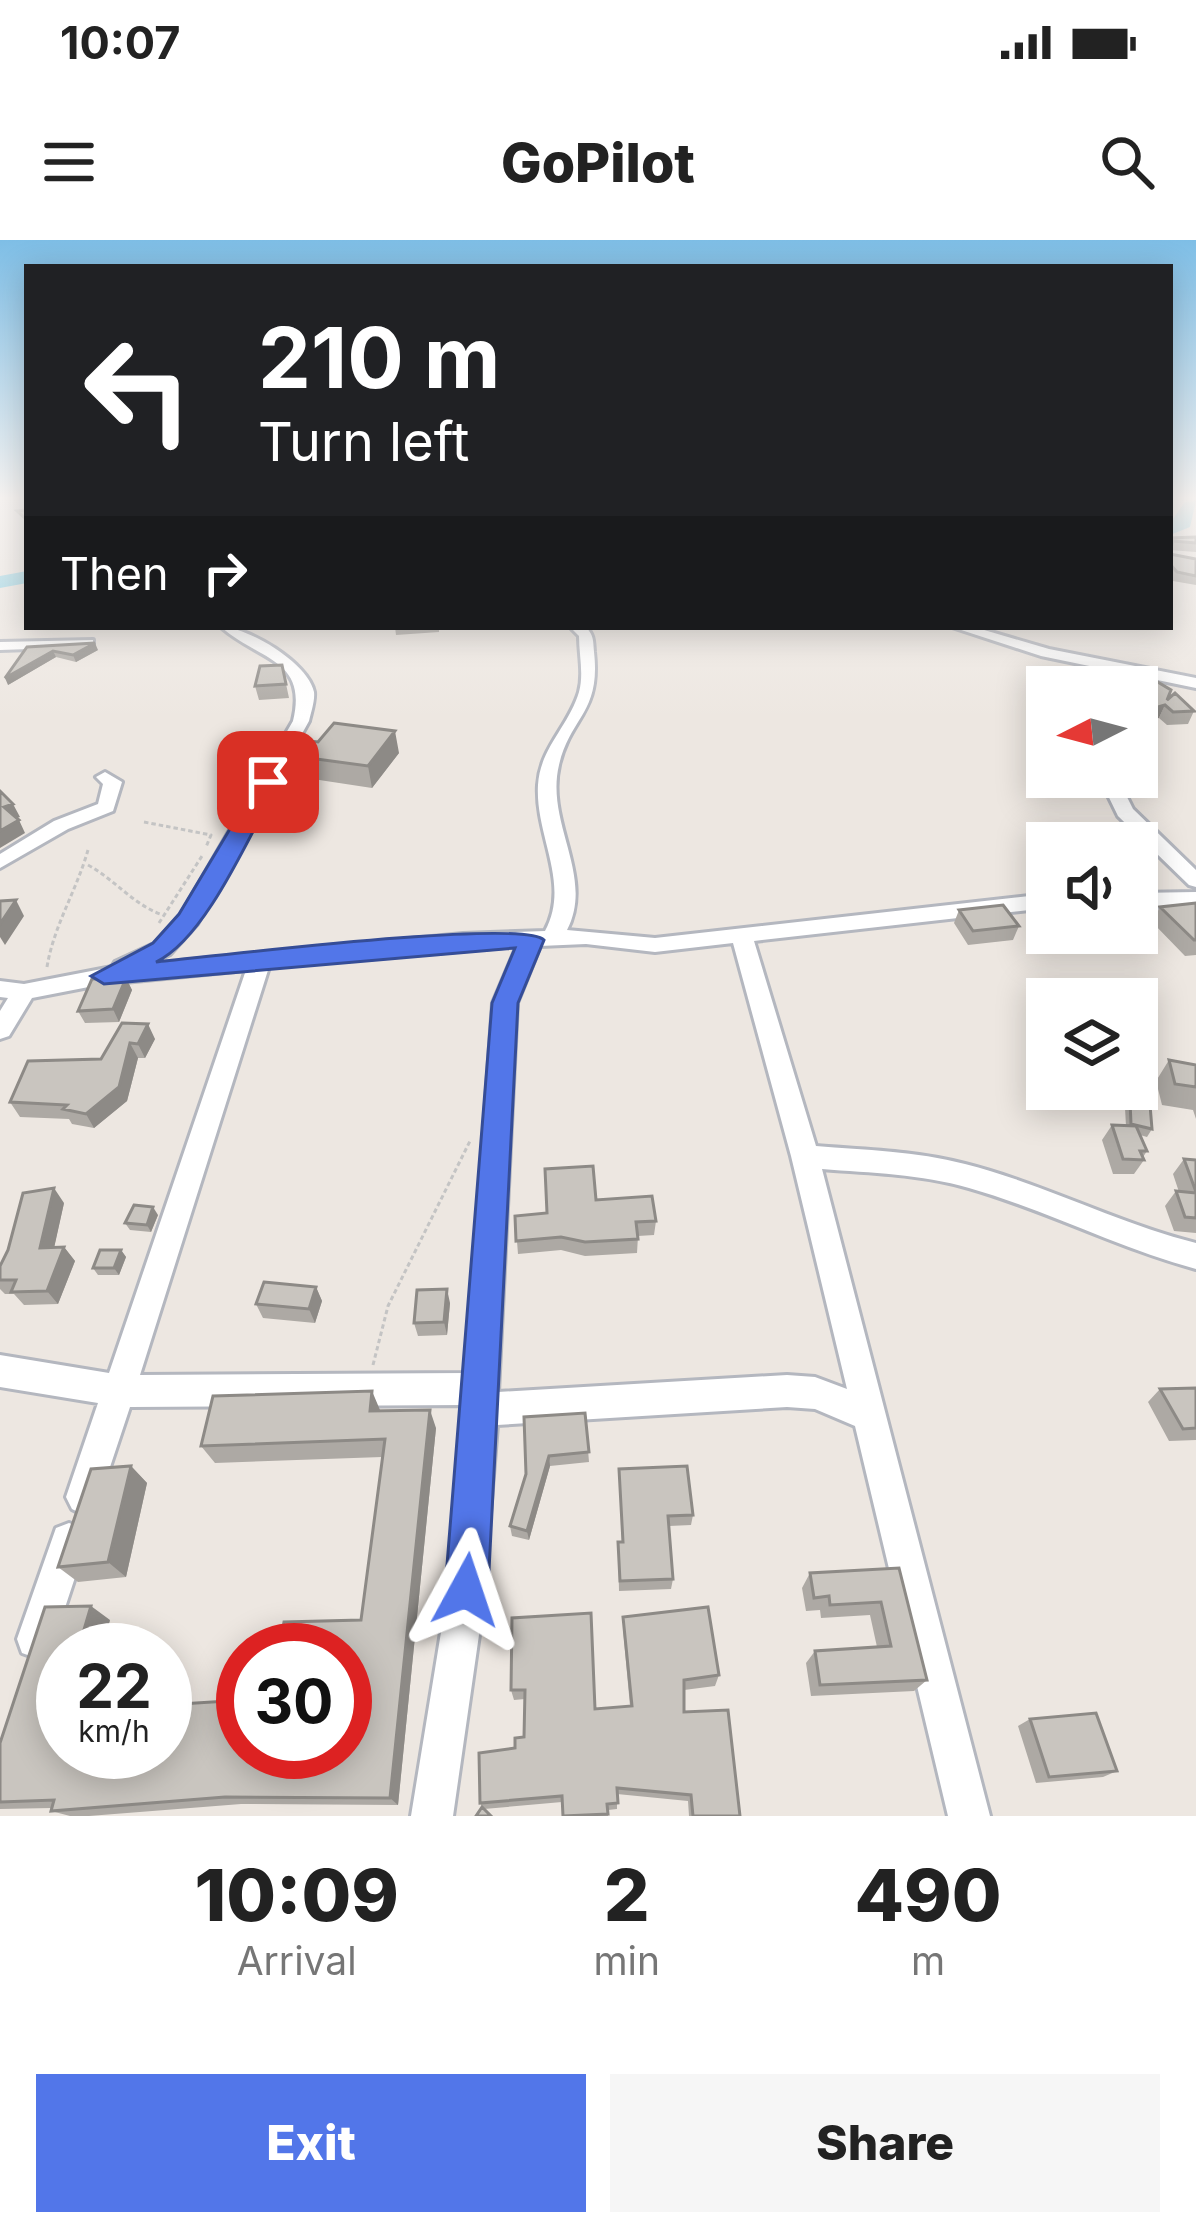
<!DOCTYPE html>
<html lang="en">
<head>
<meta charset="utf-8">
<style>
  body { margin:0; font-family:Inter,sans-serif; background:#f6f6f6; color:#222; height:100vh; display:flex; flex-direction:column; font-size:45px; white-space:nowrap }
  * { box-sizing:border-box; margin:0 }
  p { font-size:39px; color:#767676 }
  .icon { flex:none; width:66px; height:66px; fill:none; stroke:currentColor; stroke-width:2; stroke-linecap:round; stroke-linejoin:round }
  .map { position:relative; height:1576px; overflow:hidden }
  .details { display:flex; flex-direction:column; background:#fff; flex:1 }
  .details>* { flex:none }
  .banner { position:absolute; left:24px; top:24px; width:1149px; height:366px; border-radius:0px; box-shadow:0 6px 30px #0003; background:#202124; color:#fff; overflow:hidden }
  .needle { width:78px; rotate:264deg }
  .tools { position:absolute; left:1026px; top:426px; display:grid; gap:24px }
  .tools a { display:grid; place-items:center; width:132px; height:132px; border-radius:0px; background:#fff; box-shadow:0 6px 30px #0003; font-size:60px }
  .speed { position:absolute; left:36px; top:1383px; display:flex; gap:24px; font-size:60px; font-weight:700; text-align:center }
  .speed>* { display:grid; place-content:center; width:156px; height:156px; border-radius:50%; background:#fff; box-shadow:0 6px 30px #0003; line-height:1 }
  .speed small { font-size:30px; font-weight:400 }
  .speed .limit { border:18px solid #d22; background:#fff; color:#111 }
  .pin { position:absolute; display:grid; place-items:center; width:102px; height:102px; color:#fff; margin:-51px; border-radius:24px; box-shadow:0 6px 18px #0006 }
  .me { position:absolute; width:132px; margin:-66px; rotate:5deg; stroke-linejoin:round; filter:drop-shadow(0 0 9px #0008) }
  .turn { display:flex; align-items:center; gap:42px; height:252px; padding:0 36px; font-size:54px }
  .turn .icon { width:156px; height:156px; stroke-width:2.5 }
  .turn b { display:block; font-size:84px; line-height:102px }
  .then { display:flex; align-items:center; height:114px; padding:0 36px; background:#0003; gap:24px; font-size:45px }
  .eta { display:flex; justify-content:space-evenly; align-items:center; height:204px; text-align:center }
  .eta b { font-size:72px; font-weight:800; line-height:84px }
  .action { display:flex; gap:24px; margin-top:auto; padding:24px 36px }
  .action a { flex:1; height:138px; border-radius:0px; background:#5276e9; color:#fff; font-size:48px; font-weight:800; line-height:138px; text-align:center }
  .action a+a { background:#f6f6f6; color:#222 }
  .status { display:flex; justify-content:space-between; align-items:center; height:84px; padding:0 60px; background:#fff; direction:ltr }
  .status svg { height:33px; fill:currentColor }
  header { display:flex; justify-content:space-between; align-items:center; height:156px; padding:0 36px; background:#fff; font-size:54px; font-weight:800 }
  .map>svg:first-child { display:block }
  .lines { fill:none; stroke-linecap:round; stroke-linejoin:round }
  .river { fill:#7fcee4; fill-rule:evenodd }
  .minor-casing { stroke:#b4b7bf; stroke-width:6 }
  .path { stroke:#c4c4c4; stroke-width:3; stroke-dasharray:4.5 3; stroke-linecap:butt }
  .minor { fill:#fff; fill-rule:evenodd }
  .wall { fill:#ada9a4 }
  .shaded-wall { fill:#8d8a86 }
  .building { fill:#c9c5bf; stroke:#8d8a86; stroke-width:3 }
  .route { fill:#5276e9; stroke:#354d97; stroke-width:3 }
</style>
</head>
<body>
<div class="status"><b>10:07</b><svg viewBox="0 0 49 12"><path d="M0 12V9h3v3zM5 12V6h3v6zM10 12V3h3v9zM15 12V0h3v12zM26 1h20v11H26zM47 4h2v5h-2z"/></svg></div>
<header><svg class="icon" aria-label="menu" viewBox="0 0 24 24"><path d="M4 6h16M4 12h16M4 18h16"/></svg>GoPilot<svg class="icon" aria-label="search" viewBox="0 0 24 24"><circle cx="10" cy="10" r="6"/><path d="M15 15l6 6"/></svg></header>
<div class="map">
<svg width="1196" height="1576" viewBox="0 0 1196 1576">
  <rect width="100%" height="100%" fill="#ede7e1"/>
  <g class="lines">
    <path class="river" d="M1196,261L1190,287L1170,295V283L1185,262Z
      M27,331V343L0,348V336Z"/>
    <g class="minor-casing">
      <path id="minor" d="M221,387C248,387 308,423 314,452C315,461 311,472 309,481L197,684L170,714L149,724L463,694L545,691C571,643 535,596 538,545C540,508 569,486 579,452C584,434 579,415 579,396L570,387H586C594,396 593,400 594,412C601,473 570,477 559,525C545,583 595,636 567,690L655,698L1047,654V668L754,701L816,906C865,910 916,911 965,924C1044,944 1117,983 1196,1003V1029C1118,1008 1046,970 969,948C921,934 871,933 822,929L990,1576H948L855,1186L815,1169L787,1167L497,1185L482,1374L453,1576H411L444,1374L465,1165L130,1167L96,1269L84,1275L72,1269L66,1257L98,1163L0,1147V1115L109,1133L246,730L104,744L32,758L9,796L0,799V771L8,758L0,757V741L24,744L112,727L115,722L154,704L181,675L293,481C308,419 260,421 221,387ZM733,703L791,916L847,1149L815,1137L787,1135L498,1152L517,763L540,706L586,704L655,712ZM517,706L493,763L467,1133L140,1135L269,727Z
        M952,387H974L1049,409L1196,438V448L1041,416Z
        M93,400V406L88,407L0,410V402Z
        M105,532L122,542L113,571L68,589L0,628V614L54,581L98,564L103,544L96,537Z
        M1099,537H1117L1133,569L1196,630V647L1189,645L1118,576Z
        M1196,652V666L1137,667V653Z
        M69,1283L82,1288L87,1301L50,1413L36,1418L22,1413L17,1399L56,1288Z"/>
    </g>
    <path class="path" d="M144,582L211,595L206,607
      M88,625C115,640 132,663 160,674
      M159,683L202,616
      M47,727C54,685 76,652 88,610
      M373,1125L388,1066L471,899"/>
    <use href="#minor" class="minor"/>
  </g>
  <path class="wall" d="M1196,297V312L1170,310V298Z
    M1170,314L1196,319V345L1173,341L1170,337Z
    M395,387H439V392L396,395Z
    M27,407L98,410L76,422L56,417L8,445Z
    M282,425L289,458L259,460L255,446Z
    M1038,437L1080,447H1047V457L1034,449Z
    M1167,460L1194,471L1188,484L1167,485L1159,478Z
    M399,513L372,548L293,536L287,515Z
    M1196,663V715L1185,716L1152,682L1160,667Z
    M959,670L1019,686L1013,700L968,705L954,683Z
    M126,738L132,750L119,782L85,783L78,771Z
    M122,783L155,799L145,818H138L127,861L94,888L72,884L69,879L20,877L10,862L101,819Z
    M1169,820L1196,825V879L1193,870L1162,865L1156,841Z
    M1130,861L1152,889L1147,897L1140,895L1147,911L1143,917L1144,920L1134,934H1113L1102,900L1112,885L1126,886L1125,868Z
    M1184,919L1196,920V993L1174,991L1165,966L1176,951L1179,952L1173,934Z
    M596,960L656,981L654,995L638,996L637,1013L585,1016L561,1010L518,1014L515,976L547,973Z
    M64,963L54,1007H64L75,1021L58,1064L24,1065L14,1054H5L0,1049V1026Z
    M158,975L151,992L130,990L125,983Z
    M121,1010L126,1017L119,1035H98L93,1028Z
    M316,1047L322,1061L315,1083L263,1078L256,1064Z
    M450,1063L447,1095L418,1096L414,1083Z
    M1196,1148V1200L1169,1201L1148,1162L1160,1149Z
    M380,1170L436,1188L398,1565L241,1564L89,1576H70L51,1571L52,1568L0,1569V1503L110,1380L63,1512H243L361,1380L382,1217L215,1223L201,1206Z
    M585,1173L589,1222L550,1226L529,1300L512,1296L510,1286L526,1234Z
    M131,1226L147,1243L126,1337L78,1342L58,1327Z
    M619,1229L693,1275L691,1285L669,1286L673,1339L671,1349L619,1351L618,1302H622Z
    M899,1328L927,1440L914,1451L811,1456L806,1423L815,1411L877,1407L870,1375L821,1378L820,1370L806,1371L802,1348L810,1333Z
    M623,1377L719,1435L715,1446L684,1450V1472L740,1576H689L688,1561L617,1554V1569L608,1570V1576H563L562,1562L484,1569L480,1563L515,1508L524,1497L525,1459L514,1460L511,1450L512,1378L595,1469L630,1466L623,1389Z
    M1030,1479L1117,1531L1103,1537L1036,1543L1018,1486Z"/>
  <path class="shaded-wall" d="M95,403L98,410L76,422L73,415Z
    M53,411L56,417L8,445L5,438Z
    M1165,465L1159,478L1137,484V473Z
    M395,491L399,513L372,548L368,526Z
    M13,564L20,577L11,580L4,567Z
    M19,580L25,593L0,608V591Z
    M16,660L24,676L5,705L0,697V684Z
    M126,738L132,750L119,782L113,769Z
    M148,784L155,799L145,818L138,804Z
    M130,803L138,818L127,861L94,888L86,874Z
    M54,948L64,963L51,1022L40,1008Z
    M153,967L158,975L151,992L147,985Z
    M64,1007L75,1021L58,1064L47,1051Z
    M121,1010L126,1017L119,1035L114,1028Z
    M316,1047L322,1061L315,1083L309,1069Z
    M447,1049L450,1063L447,1095L444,1082Z
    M372,1151L380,1170L370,1171Z
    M430,1170L436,1188L398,1565L390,1558Z
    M549,1216L550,1226L529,1300L527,1291Z
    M131,1226L147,1243L126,1337L108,1322Z
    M91,1366L110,1380L102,1410H78Z"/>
  <path class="building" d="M27,270V280L17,271Z
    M1196,297V303L1173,301L1170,311V298Z
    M1170,314L1196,319V336L1177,332L1170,324Z
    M95,403L73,415L53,411L5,438L27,407Z
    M282,425L286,444L255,446L260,426Z
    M1038,437L1075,441L1080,447H1056Z
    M1156,441L1171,450L1167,460L1175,453L1194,471L1173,472L1165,465L1137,473V453Z
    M334,483L395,491L368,526L287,515L301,500L318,502Z
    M0,551L13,564L4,567L19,580L0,591Z
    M16,660L0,684V661Z
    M1196,663V700H1194L1160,667Z
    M1003,665L1019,686L973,691L959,670Z
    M126,738L113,769L78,771L92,739Z
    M122,783L148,784L138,804L130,803L119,847L86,874L63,869L67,865L10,862L28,821L101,819Z
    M1169,820L1196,825V847L1175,844Z
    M1130,861L1150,865L1152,889L1131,884Z
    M1112,885L1136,886L1147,911H1140L1144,920L1123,919Z
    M1184,919L1196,920V952Z
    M593,926L596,960L652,956L656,981L636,982L638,999L585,1002L561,997L516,1001L515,976L547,973L545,929Z
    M54,948L40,1008L64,1007L47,1051L11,1052L16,1040H0V1026L8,1010L23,953Z
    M1176,951L1196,953V978L1185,977Z
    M134,965L153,967L147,985L125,983Z
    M100,1010H121L114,1028H93Z
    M264,1042L316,1047L309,1069L256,1064Z
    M447,1049L444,1082L414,1083L417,1050Z
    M1196,1148V1188L1183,1189L1160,1149Z
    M372,1151L370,1171L430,1170L390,1558L225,1557L51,1571L54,1560L0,1562V1503L45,1367L91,1366L78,1410H63V1458L59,1471L63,1470V1512H165V1465L243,1460V1512H345V1410H279L284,1382L361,1380L385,1199L201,1206L213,1156Z
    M585,1173L589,1212L549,1216L527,1291L510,1286L526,1234L524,1177Z
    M131,1226L108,1322L58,1327L91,1229Z
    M687,1226L693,1275L668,1276L673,1339L620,1341L618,1302H623L619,1229Z
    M899,1328L927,1440L820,1445L815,1411L891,1406L881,1362L830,1365L829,1356L814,1358L810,1333Z
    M708,1367L719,1435L684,1440V1472L728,1470L740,1576H693L691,1555L617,1548L618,1563L607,1564L608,1574L563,1576L562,1556L480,1563L479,1513L515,1508V1498L524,1497L525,1450H511L512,1378L591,1373L595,1469L632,1466L623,1377Z
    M1096,1473L1117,1531L1049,1537L1030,1479Z
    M482,1567L491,1576H476Z"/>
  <linearGradient id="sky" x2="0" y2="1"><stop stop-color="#7ebee6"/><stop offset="0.54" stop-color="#f7f4f2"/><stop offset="1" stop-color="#f7f4f2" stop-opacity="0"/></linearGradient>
  <rect width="1196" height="478" fill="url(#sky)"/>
  <path class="route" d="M268,535L279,542C251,591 207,698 156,722C208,717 523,678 544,700L518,763L488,1350L481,1365L466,1371L451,1365L445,1350L492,763L515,708L104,744L91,736L153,703L179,674L258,542Z"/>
</svg>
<div class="tools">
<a><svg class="needle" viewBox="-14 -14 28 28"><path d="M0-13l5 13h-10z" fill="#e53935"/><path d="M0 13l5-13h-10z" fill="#767676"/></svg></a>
<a><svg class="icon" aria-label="sound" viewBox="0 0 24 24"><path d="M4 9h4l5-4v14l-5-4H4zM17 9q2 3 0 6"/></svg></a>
<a><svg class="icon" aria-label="layers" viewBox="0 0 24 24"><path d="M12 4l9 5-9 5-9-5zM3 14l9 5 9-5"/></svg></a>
</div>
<div class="speed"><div>22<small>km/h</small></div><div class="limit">30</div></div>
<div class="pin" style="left:268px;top:542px;background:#d93025"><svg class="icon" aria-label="arrive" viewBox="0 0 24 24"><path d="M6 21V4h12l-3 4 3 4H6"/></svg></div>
<svg class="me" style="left:466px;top:1350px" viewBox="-20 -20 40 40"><path d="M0-17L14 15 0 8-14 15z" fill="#5276e9" stroke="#fff" stroke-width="4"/></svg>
<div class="banner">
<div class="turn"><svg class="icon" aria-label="left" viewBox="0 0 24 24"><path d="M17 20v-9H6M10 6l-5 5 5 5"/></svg><div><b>210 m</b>Turn left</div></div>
<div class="then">Then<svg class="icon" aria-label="right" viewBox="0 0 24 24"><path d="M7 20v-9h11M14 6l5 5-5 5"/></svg></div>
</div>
</div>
<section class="details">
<div class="eta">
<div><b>10:09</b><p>Arrival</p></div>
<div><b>2</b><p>min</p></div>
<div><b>490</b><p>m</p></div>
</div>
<div class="action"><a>Exit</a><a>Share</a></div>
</section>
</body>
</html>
